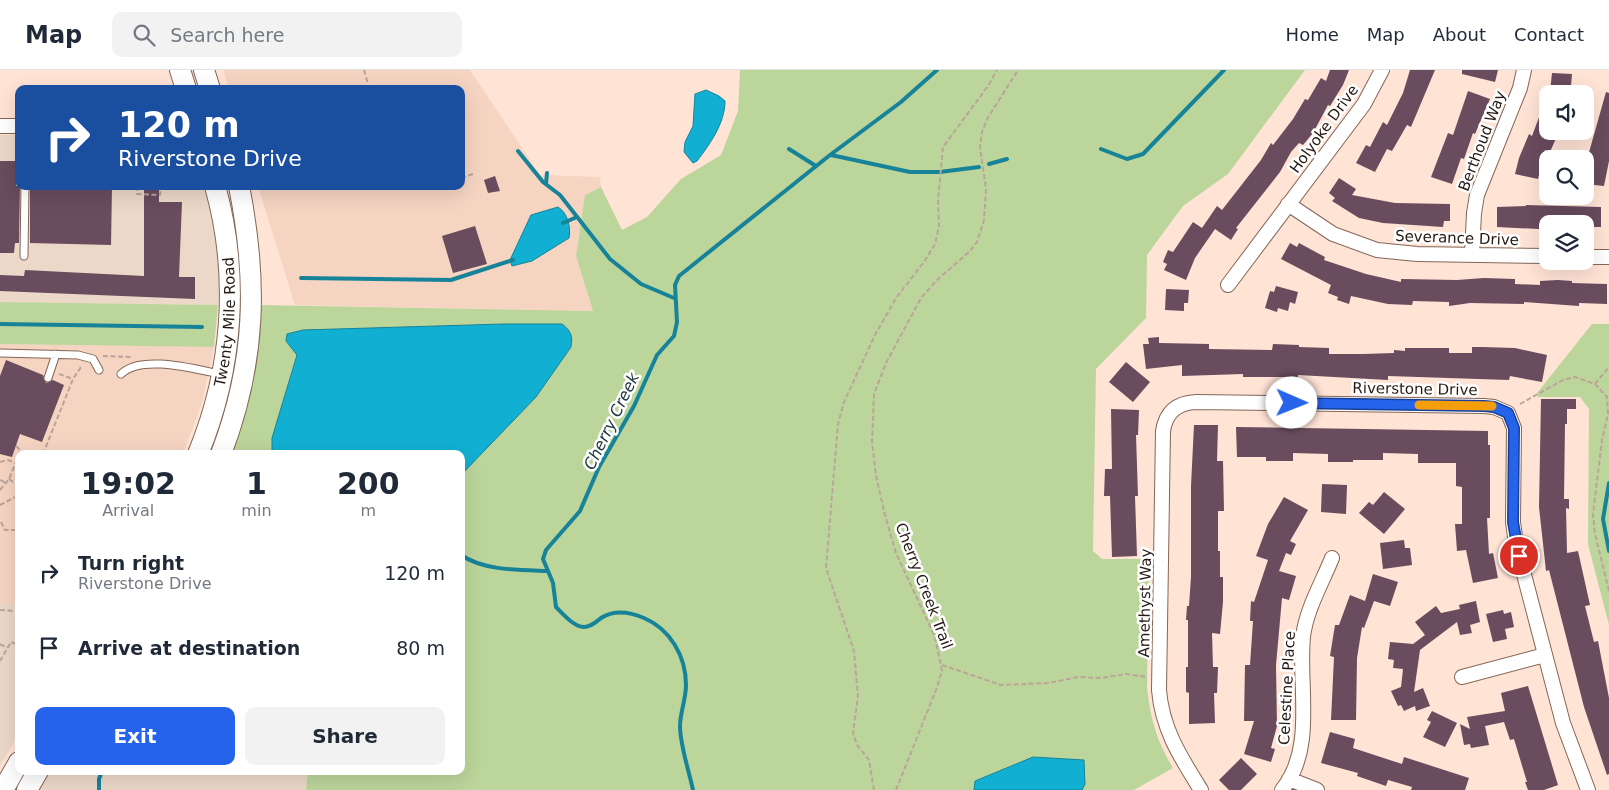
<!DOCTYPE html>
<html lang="en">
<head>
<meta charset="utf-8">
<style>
  body { margin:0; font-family:"DejaVu Sans",sans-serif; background:#f2f2f3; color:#1f2937; height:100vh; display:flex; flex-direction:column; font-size:19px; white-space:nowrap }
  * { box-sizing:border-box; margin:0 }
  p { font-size:16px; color:#747a83 }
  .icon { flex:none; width:28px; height:28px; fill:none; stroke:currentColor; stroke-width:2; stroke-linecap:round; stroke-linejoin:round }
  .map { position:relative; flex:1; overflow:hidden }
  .panel { position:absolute; left:15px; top:380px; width:450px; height:325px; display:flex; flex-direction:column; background:#fff; border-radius:10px; box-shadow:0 5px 20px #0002 }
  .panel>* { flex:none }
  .guide { position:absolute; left:15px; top:15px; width:450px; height:105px; border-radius:10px; box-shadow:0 5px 20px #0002; background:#1a4fa0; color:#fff; overflow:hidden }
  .controls { position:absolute; left:1539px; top:15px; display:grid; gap:10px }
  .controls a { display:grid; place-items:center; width:55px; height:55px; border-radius:10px; background:#fff; box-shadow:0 5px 20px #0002; font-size:25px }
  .pin { position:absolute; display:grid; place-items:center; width:42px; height:42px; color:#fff; margin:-21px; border:2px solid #fff; border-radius:50%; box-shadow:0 1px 5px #0007 }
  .me { position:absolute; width:55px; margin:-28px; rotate:91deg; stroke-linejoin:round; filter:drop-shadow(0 0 4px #0008) }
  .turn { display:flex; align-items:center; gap:18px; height:105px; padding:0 20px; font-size:22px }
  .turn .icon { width:65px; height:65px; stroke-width:2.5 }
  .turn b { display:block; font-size:35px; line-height:42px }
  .eta { display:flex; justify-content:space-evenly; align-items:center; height:85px; text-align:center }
  .eta b { font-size:30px; font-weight:700; line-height:35px }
  .action { display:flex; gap:10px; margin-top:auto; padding:10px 20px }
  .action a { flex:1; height:58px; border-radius:10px; background:#2563eb; color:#fff; font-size:20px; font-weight:700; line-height:58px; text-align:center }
  .action a+a { background:#f2f2f3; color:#1f2937 }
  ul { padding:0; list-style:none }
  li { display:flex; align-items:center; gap:15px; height:75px; padding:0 20px }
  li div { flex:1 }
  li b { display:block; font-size:19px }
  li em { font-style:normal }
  header { display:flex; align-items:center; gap:30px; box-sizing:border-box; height:70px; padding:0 25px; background:#fff; border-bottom:1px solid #e0e1e3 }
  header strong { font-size:24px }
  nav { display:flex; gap:28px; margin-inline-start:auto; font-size:18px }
  .search { width:350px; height:45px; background:#f2f2f3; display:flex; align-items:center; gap:12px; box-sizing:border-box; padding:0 18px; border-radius:10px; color:#747a83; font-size:19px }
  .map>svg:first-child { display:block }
  .commercial { fill:#ebd8c8 }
  .built { fill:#f5d4c2 }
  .green { fill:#bcd59b }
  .water { fill:#11b0d2; stroke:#178399 }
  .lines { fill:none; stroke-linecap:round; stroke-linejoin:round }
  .stream { stroke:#178399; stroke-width:4 }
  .building { fill:#694c5e }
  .service-casing { stroke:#846656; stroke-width:9 }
  .minor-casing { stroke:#846656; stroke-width:16 }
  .secondary-casing { stroke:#846656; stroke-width:22 }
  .path { stroke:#bba499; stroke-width:2; stroke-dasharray:5 2.5; stroke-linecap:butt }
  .service { stroke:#fff; stroke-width:7 }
  .minor { stroke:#fff; stroke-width:14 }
  .secondary { stroke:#fff; stroke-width:20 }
  .route-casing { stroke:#184099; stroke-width:12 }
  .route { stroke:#2563eb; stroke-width:9 }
  .slow { stroke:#f59e0b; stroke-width:9 }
  .labels { text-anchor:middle; stroke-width:5; stroke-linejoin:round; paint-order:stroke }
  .street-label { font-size:15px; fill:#261a14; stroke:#fff }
  .water-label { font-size:16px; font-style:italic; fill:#21373e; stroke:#fff }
</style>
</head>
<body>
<header>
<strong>Map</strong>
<div class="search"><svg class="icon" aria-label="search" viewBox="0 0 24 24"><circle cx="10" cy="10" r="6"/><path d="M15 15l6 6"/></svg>Search here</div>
<nav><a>Home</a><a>Map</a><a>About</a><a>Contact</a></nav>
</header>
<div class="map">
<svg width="1609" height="720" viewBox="0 0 1609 720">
  <rect width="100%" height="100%" fill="#ffe3d5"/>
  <path class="commercial" d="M0,65H19V116H207L221,194L218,235L0,232Z
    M0,533H19V664L0,695Z
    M47,701H308L306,720H38Z"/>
  <path class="built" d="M223,0H470L540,105L600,107L601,117L585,125L576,186L593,241L295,235L258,116H461V19H229Z
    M0,274L214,277L202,333L183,384H19V533H0Z"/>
  <path class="green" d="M740,0H1305L1228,104L1183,136L1147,185L1146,248L1096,299L1093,481L1102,489H1149L1147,617C1150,648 1157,672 1173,698L1134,720H306L308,701H461V384H229L260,235L593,241L576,186L585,125L601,117L622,160L647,147L681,109L721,85L738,41Z
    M233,157L240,180L242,274L213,384H206Z
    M0,232L218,235L214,277L0,274Z
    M1592,254H1609V555L1588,474L1589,339L1580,327H1538L1537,323Z"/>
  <path class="water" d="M706,20L719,26L725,31C725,53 710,74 697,91L693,93L684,82L685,72L693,56L695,24Z
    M558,137C568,143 571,158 569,168L532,191L512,196L510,190L531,145Z
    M503,254H562C571,261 573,266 571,277L536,327L461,405V384H262L272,381V368L297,285L286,271L287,264L303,260Z
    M1033,687L1084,690L1085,714L1082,720H974L975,711Z"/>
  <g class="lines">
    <path class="stream" d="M789,79L816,96
      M1101,79L1127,89L1143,84L1224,0
      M518,81L543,112L560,125L610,189L641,214L674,228
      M831,85L910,102H940L979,97
      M989,94L1007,89
      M546,114L547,103
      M563,153L577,147
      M301,208L451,210L513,190
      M0,254L202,257
      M1609,413L1603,449L1609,481
      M461,485C484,501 521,500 548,501
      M99,720V709L102,701
      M693,720C689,701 680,675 680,656C680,643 686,629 686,615C686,586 670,559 644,548C630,542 615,539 601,548C596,552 591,557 584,557C574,557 563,544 556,537L553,513L543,489L546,480L580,441L599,397L634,336L657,285L674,266L677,252L675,215L679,206L830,85L901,32L937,0"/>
  </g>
  <path class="building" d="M1330,0H1349L1343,15L1330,36L1328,35L1313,63L1303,75L1299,73L1291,82L1280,102L1236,158L1238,159L1231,170L1215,159L1195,188L1186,210L1164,200L1167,194L1163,192L1168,180L1173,182L1193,152L1202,158L1217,136L1222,140L1261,90L1271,73L1273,75L1293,49L1305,29L1308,30L1321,8L1326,11Z
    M1410,0H1435L1411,57L1407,55L1392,81L1387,79L1375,102L1356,93L1366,75L1370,77L1383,52L1387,55L1403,23Z
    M1462,0H1498L1495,12L1462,4Z
    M1552,3L1572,4L1571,16H1565V23L1550,22Z
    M1468,21L1490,29L1475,64L1473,63L1464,89L1461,88L1452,114L1431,107L1448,63L1453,65Z
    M1606,22L1609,23V91L1604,116L1585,114L1586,93Z
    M1547,26L1548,62L1557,66L1550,82L1545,80L1538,109L1515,104L1519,88L1529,64L1532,66Z
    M0,91H17L16,116H20L19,173H15L14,183H0Z
    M495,106L500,121L488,123L484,110Z
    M1339,108L1356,119L1352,125L1395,133L1450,134V151H1444L1443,157L1383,153L1359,148L1332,131L1335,128L1329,123Z
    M30,116H112L111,175L30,173Z
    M144,116H159V132H182L179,207H195V229L0,221V205L24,206L25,200L144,206Z
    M1526,135L1601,137V157H1585V154H1539V159L1497,157V137L1526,136Z
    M475,156L487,194L453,203L442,166Z
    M1290,173L1297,177L1299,173L1325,187L1324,190L1366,204L1401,212V209L1457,210L1484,208L1515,209V214L1540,215V211L1558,210L1572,211V213L1607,214V234L1579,233V236L1524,232V234L1470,233L1449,236V232L1413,231L1412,235L1388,234L1351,226L1349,234L1337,230L1338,227L1328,223L1331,215L1281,189Z
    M1276,216L1298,222L1295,234L1290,232L1288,241L1278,238L1277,242L1265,238L1270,221L1274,222Z
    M1166,219L1189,220L1188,233H1184V241L1165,240Z
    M1159,267V273L1209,274V279L1272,280L1273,274L1299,275V277L1329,278V284H1363L1394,283V280L1405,281V278H1449V283H1472V277H1482L1515,278L1547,285L1542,312L1510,306L1509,310L1388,306V310L1298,305V309H1286V307H1243V304L1182,306V295L1146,299L1143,274H1149L1148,268Z
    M6,290L43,305L46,313L53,310L64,315L42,372L20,364L12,387L0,384V306Z
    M1126,292L1150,312L1133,332L1109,312Z
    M1541,329H1576V339H1567V354H1565L1564,429H1569V439L1566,438L1567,483L1578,481L1590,535L1585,536L1594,572L1598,571L1609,628V704L1607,705L1584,637L1549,500L1546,501L1539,437Z
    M1111,339L1139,340L1138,365H1136L1138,426H1135L1137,486L1112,487L1110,426H1104L1105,399H1112Z
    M1194,355H1218L1217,391H1223L1224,441H1218V481H1220V507H1223V532L1220,564L1212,563L1213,597H1218L1217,623H1214L1215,653L1189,654V623L1186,622V597H1188V550H1186L1187,536H1189L1191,507V416Z
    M1236,357L1488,361V375H1490V448H1487L1489,484L1493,483L1498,508L1473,513L1466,480L1457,481L1455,454H1462V417L1456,416V393H1418V384L1383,383V390H1353V392H1328V384L1293,383V391H1266V387H1237Z
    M1322,414L1347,415L1346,444L1321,442Z
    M1384,422L1405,439L1384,464L1359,443L1369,432L1373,435Z
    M1284,427L1308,440L1290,471L1296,474L1291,485L1286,483L1279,501L1296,506L1289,530L1282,528L1276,595L1277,656L1271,678L1275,679L1271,692L1244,684L1254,651H1244L1245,595H1250L1253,551H1250L1251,531L1254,532L1268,490L1256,486L1268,454Z
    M1404,470L1405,478H1410L1412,495L1383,499L1380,473Z
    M1373,504L1398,512L1390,536L1374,531L1364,558L1362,557L1357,588L1356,650H1331L1334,587L1330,586L1335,555H1339L1350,525L1365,531Z
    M1476,531L1480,552L1470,555L1472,563L1460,565L1457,552L1420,580L1414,622L1423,618L1430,636L1416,641L1415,636L1404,641L1401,635L1398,636L1391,621L1401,617L1403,599L1393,598L1394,590L1388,589L1390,572L1413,574L1425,565L1415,552L1436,536L1441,543L1460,539L1459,535Z
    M1503,540L1504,544L1511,542L1514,557L1505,559L1507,569L1493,572L1486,544Z
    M1528,616L1558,715L1544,720H1528L1525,712H1527L1514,669L1510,670L1504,652L1485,656L1489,675L1471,678L1470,674L1464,675L1460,654L1470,659L1467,647L1505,641L1501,623Z
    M1432,641L1457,653L1445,677L1423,667L1431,652L1427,650Z
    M1330,662L1355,669L1353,678L1402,694L1404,687L1469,708L1465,720H1411L1412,717L1388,710L1386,716L1357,706L1358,703L1321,693Z
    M1241,688L1257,704L1241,720H1229L1219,710Z"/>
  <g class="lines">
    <g class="service-casing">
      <path id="service" d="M24,186L25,116
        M0,283L78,285L93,289L99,300
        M121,304C141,284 194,299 220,304
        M48,308L56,284"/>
    </g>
    <g class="minor-casing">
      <path id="minor" d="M0,56H19
        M1288,134L1333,164L1377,180L1417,184L1548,186
        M1472,185L1474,143L1477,125L1520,18L1524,0
        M1585,187H1609
        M1228,215L1364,34L1382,0
        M1462,607L1545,585
        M1289,709L1317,720
        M1201,720C1181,688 1162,659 1159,620L1163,361C1166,342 1177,333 1196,332L1484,336L1494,337L1508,343L1514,358L1513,452L1516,474L1563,653L1588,720
        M1282,720C1316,678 1298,616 1303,567C1306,540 1322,513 1332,488"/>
    </g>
    <g class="secondary-casing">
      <g id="secondary">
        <path d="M180,0L186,19"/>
        <path d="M204,0L210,19"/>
        <path id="s1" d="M198,384C233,299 240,205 215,116"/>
        <path d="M221,384C256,292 258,212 239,116"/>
        <path d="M3,720L19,692"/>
        <path d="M27,720L38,701"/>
      </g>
    </g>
    <path class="path" d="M364,0L368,14
      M461,108L473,104
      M138,116L137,124L160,125L161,116
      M430,116H434
      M103,286L131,287
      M59,304L73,309
      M1595,314L1609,297
      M1520,334L1563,310L1575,307L1595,314L1607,327L1608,344L1602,370L1593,444L1595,464L1609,521
      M16,376L20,380L19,384
      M43,384L73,309L81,297
      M0,392L8,390L16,393
      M9,409L19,416
      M0,410L6,413
      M0,420L9,409L19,385
      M0,435L19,425
      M1,452L5,460H19
      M0,540L19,541
      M0,574L7,578
      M0,591L11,572L19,575
      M942,595L1001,615L1048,613L1078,607L1102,608L1126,604L1147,607
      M874,720L869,690L857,675L853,663L858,626L854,581L826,498L838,354L844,332L875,265L896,228L924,192L935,174L939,156L938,130L943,77L988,16L997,0
      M896,720L936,620L942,601L935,567L896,483L885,445L876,406L872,372L874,324L886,293L921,228L937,210L969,182L977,172L984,150L986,119L980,78L982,62L987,49L1018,0"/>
    <use href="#service" class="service"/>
    <use href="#minor" class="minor"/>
    <use href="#secondary" class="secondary"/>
  </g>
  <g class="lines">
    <g class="route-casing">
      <path id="route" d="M1292,333L1484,336L1494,337L1508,343L1514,358L1513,452L1519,486"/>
    </g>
    <use href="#route" class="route"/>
    <path class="slow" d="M1419,335L1492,336"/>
  </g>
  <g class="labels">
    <g class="street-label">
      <text transform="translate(1324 59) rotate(-54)" y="5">Holyoke Drive</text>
      <text transform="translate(1482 71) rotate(-69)" y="5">Berthoud Way</text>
      <text transform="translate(1457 168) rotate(2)" y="5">Severance Drive</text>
      <text dy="5" stroke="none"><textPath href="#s1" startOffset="136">Twenty Mile Road</textPath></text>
      <text transform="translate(1415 319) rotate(1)" y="5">Riverstone Drive</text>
      <text transform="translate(924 516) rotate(69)" y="5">Cherry Creek Trail</text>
      <text transform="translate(1145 533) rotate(-89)" y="5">Amethyst Way</text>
      <text transform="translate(1287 618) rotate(-87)" y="5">Celestine Place</text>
    </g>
    <g class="water-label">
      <text transform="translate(611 351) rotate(-64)" y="6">Cherry Creek</text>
    </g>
  </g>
</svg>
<div class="controls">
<a><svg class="icon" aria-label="sound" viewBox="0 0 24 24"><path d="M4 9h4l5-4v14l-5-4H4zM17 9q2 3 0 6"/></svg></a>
<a><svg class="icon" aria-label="search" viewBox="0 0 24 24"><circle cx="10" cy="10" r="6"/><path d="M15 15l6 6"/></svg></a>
<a><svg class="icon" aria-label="layers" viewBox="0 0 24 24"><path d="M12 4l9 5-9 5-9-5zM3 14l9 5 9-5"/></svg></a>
</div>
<div class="pin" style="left:1519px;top:486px;background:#d93025"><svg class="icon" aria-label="arrive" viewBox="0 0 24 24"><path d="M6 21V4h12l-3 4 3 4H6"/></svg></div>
<svg class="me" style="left:1292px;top:333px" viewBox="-20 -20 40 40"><circle r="19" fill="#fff"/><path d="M0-13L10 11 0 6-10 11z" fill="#2563eb"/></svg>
<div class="guide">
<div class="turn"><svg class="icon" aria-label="right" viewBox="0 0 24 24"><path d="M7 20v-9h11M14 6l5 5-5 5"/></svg><div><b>120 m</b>Riverstone Drive</div></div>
</div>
<section class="panel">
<div class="eta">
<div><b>19:02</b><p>Arrival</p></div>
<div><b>1</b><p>min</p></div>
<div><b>200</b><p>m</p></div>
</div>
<ul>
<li><svg class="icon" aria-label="right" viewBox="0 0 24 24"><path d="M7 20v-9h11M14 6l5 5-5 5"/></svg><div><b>Turn right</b><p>Riverstone Drive</p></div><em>120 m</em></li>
<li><svg class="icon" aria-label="arrive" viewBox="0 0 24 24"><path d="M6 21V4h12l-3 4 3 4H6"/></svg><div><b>Arrive at destination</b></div><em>80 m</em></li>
</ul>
<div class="action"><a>Exit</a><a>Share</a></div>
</section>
</div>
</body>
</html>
